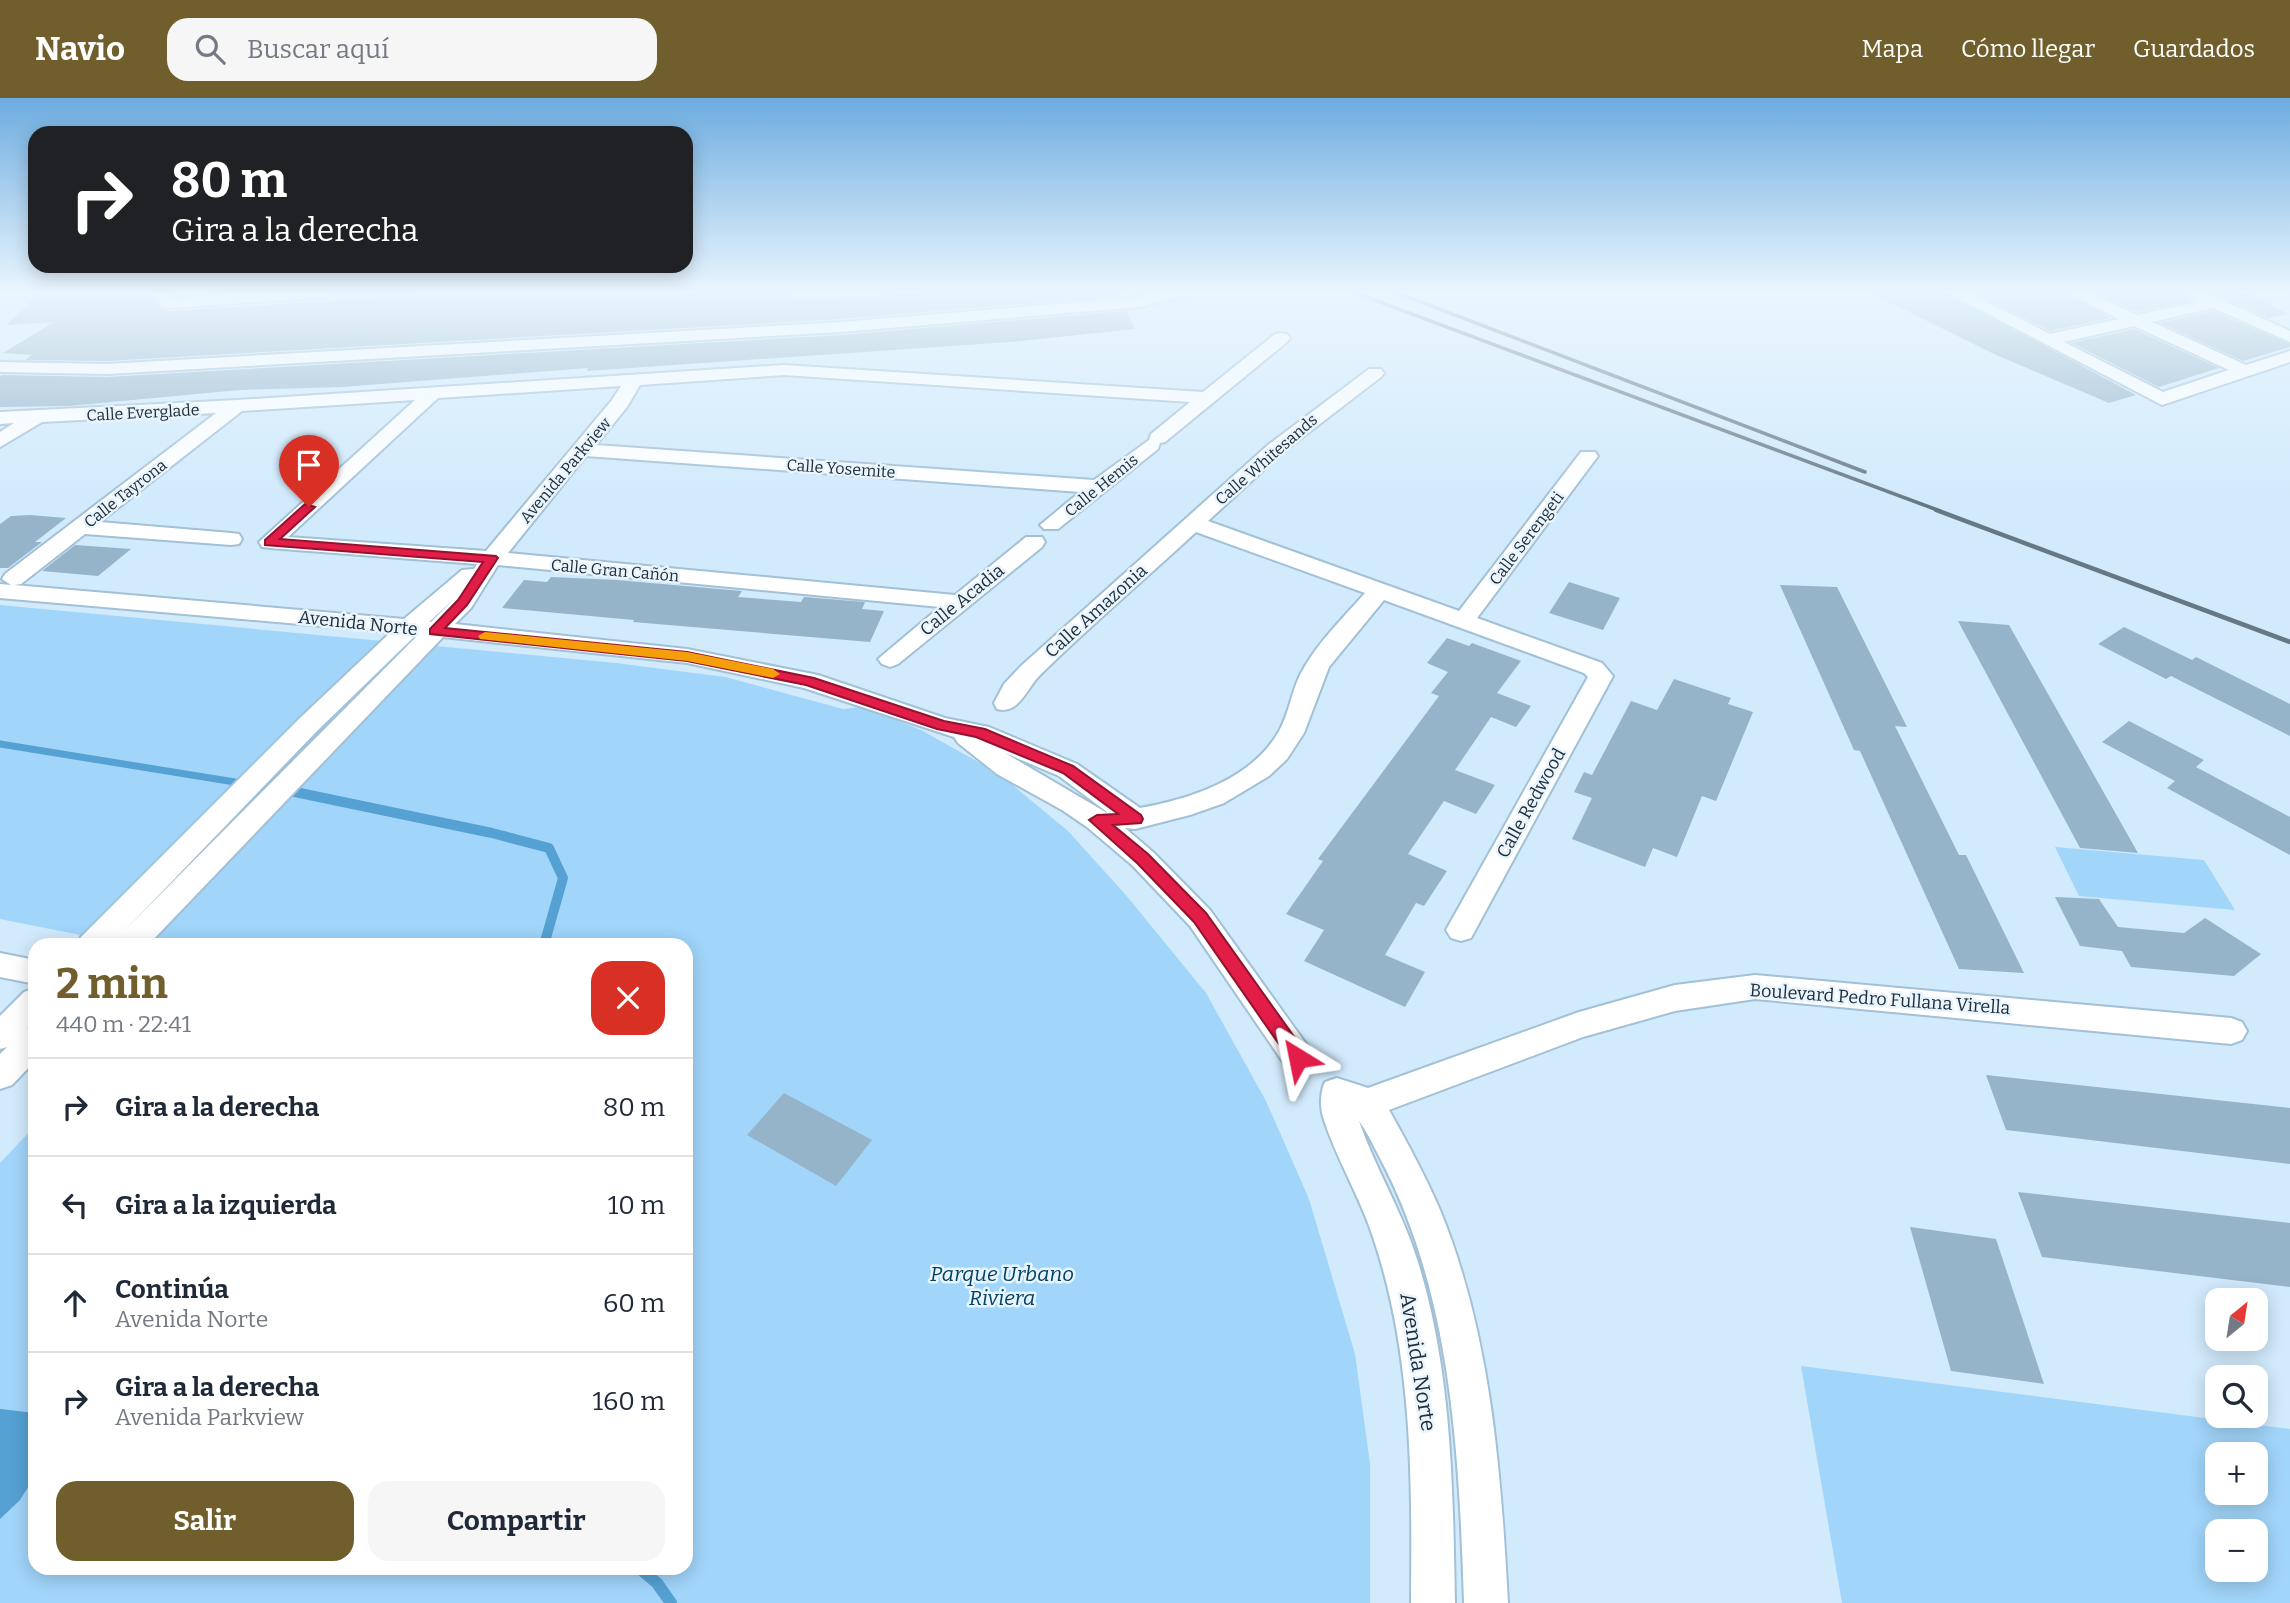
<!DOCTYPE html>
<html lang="es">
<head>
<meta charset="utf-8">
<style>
  body { margin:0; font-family:Bitter,serif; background:#f6f6f7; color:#1f2937; height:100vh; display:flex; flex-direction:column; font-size:26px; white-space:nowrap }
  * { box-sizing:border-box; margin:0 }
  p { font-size:23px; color:#747a83 }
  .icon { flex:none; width:38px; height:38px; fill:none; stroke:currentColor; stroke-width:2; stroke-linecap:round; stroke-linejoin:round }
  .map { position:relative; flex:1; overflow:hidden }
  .details { position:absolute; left:28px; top:840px; width:665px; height:637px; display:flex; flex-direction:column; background:#fff; border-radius:21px; box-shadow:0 4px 18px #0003 }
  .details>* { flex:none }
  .banner { position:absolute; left:28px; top:28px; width:665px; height:147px; border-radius:21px; box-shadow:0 4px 18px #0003; background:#202124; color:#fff; overflow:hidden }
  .needle { width:46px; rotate:30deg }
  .controls { position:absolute; left:2205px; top:1190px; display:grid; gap:14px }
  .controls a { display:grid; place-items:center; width:63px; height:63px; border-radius:14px; background:#fff; box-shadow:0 4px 18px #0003; font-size:35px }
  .pin { position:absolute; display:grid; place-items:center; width:60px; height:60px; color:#fff; margin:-72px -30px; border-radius:50% 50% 50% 0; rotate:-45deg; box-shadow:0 0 7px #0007 }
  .pin .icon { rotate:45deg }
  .me { position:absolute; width:77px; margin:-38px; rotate:325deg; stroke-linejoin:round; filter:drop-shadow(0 0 5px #0008) }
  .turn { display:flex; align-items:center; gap:24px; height:147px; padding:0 28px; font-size:32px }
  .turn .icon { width:91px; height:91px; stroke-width:2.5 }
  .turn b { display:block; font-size:49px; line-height:60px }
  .round { display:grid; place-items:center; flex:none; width:74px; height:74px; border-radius:21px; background:#f6f6f7 }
  .head { display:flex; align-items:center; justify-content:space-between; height:119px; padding:0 28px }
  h1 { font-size:42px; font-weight:700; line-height:52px; color:#705f2d }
  .cta { display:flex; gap:14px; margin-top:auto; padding:14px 28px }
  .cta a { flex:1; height:80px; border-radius:21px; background:#705f2d; color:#fff; font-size:28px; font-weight:700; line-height:80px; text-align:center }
  .cta a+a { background:#f6f6f7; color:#1f2937 }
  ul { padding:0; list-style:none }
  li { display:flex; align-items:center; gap:21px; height:98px; padding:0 28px; border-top:2px solid #e0e1e3 }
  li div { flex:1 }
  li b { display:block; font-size:26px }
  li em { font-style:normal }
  header { display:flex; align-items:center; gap:42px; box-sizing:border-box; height:98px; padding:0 35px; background:#705f2d; color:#fff }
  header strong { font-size:33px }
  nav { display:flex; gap:38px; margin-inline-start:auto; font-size:24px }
  .search { width:490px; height:63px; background:#f6f6f7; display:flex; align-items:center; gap:18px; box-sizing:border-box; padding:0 24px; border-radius:21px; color:#747a83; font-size:26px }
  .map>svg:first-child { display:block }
  .green { fill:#a1d5fa; fill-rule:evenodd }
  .water { fill:#55a1d3 }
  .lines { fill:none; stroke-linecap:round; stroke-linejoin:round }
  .stream-far2 { stroke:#55a1d3; stroke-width:7 }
  .stream-far1 { stroke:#55a1d3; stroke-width:10 }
  .stream { stroke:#55a1d3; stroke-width:12 }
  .building { fill:#96b4c9 }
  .minor-casing { stroke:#a2c0d6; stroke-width:4 }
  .minor { fill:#fff; fill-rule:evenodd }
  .rail-far1 { stroke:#677885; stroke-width:3.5 }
  .rail { stroke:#677885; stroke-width:4.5 }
  .route { fill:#e11d48; stroke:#92132f; stroke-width:2 }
  .slow { fill:#f59e0b }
  .labels { text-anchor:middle; stroke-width:5; stroke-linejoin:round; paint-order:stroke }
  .far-street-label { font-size:16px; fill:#222e37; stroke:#e9f5fe }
  .street-label { font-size:18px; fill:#222e37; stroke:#e9f5fe }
  .near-park-label { font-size:21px; font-style:italic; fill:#034264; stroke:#e9f5fe }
  .near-street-label { font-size:21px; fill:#222e37; stroke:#e9f5fe }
</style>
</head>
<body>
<header>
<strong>Navio</strong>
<div class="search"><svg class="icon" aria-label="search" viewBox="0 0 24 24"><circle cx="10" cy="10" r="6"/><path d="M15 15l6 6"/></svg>Buscar aquí</div>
<nav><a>Mapa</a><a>Cómo llegar</a><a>Guardados</a></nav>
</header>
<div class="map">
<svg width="2290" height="1505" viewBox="0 0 2290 1505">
  <rect width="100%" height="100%" fill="#d1eafc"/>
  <path class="green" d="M0,507L616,565L725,579L843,611L861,609L868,611L921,632L998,675L1068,733L1125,796L1206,895L1266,1003L1309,1101L1355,1256L1370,1366V1505H0V1065L35,1028V1470H686V847H131L0,821Z
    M2055,749L2204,762L2235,812L2079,798Z
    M1801,1268L2290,1331V1505H1842ZM2217,1356H2256V1395H2217ZM2217,1433H2256V1472H2217Z"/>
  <path class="water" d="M0,1311L35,1315V1378L20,1402L0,1421Z"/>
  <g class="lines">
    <path class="stream-far2" d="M0,646L241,685"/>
    <path class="stream-far1" d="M295,694L492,735L549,750L563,780L544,847"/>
    <path class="stream" d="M639,1470L657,1485L671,1505"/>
  </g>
  <path class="building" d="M56,194H152L151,200L161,211L169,213L479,194H793V203L938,194H1116L1118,198L841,221L107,263L25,262L32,257L3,255L54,224L6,227L40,195Z
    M1868,194H1944L2136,297L2109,305L1994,256Z
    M1973,194H2064L2111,220L2050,233Z
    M2094,194H2188L2186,197L2192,203L2137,214Z
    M2211,194H2245L2289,216L2268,220Z
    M1126,213L1135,231L1010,244L587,273L588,270L342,289L239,292L69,308L0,309V278L2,277L107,279L841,237Z
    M2213,213L2290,246V249L2243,263L2160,225Z
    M2134,231L2219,270L2159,289L2072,245Z
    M30,417L66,420L35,444H42L8,470H0V426L11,418Z
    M75,447L131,451L98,478L42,473Z
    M551,479L617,482L742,493L738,499L801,504L804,499L865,504L862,511L884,513L870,544L633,524L634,522L502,510L524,482L547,484Z
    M1569,484L1620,500L1603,532L1549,515Z
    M1780,487L1837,489L1907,629L1895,628L1959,757H1966L2024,875L1959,871L1860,653L1854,652Z
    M1958,523L2009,527L2138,755L2080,750Z
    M2124,529L2192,562L2196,559L2290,606V638L2171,578L2166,581L2098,546Z
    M1447,540L1469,548L1472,545L1521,563L1497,595L1531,608L1516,629L1491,619L1455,672L1495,687L1476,716L1444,703L1408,756L1447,773L1424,808L1416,805L1385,857L1425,874L1405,909L1304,863L1324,832L1286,816L1323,763L1318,761L1439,598L1431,595L1448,574L1427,565Z
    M1674,581L1731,600L1728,606L1753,614L1716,703L1702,698L1677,759L1653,750L1645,769L1572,741L1592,700L1574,694L1584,674L1592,677L1631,603L1657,612Z
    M2129,623L2204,662L2196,669L2290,719V757L2167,690L2175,683L2102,644Z
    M2055,799L2099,801L2118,829L2184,835L2205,820L2261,856L2234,878L2131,869L2122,853L2080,848Z
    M1986,977L2290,1010V1066L2006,1032Z
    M784,995L872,1042L836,1088L747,1037Z
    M2018,1094L2290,1125V1189L2042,1159Z
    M1910,1129L1996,1141L2044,1286L1951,1273Z"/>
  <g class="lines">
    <g class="minor-casing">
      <path id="minor" d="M155,194H172L170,197L173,200L254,194H335L327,199L169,210L163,209L153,198Z
        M1161,194H1191L1189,197L1140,209L841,234L107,276L0,274V264L107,266L841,224L1140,199Z
        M1946,194H1967L2050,236L2119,221L2066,194H2088L2137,217L2198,204L2189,197L2191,194H2204L2290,233V244L2213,210L2152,224L2246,267L2290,253V264L2162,307ZM2134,228L2229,272L2163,294L2064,244Z
        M1281,235L1287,236L1290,240L1287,244L1165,344L1160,345L1158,351L1058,431H1044L1040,427L1080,394L586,358L508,455L955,497L1026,439H1042L1045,444L1042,449L898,566L890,569L882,566L878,561L940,509L498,467L471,510L455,526L687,551L818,577L945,620L989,629L1077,666L1140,710C1190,701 1250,682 1278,635C1289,617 1291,594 1301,575C1317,545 1343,520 1365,495L1196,434C1144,482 1090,528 1040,577C1026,591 1019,617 997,611L994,605L1004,586L1021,568L1268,347L1369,271H1381L1384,275L1381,279L1282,355L1208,423L1459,513L1581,354H1595L1598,358L1595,362L1477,520L1602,565L1613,578L1471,840L1461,843L1451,840L1446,832L1588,579L1584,575L1384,502L1329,569L1304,635L1287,661L1269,678L1224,705L1190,717L1135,731L1125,730L1153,754L1210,812L1309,950L1314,960L1309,970L1298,974L1287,970L1190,828L1133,768L1087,729L1062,712L997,676L958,645L954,639L804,590L687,565L443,539L148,847H114L118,839L111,847H77L81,839L299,621L391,534L0,500V486L11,487L2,481L5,476L216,315L42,324L0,349V334L14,325L0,326V314L237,302L784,267L1203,294L1275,236ZM784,277L1190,304L1151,336L1149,342L1094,382L596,347L627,309L640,287ZM621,288L612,302L486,453L288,439L438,300ZM415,302L259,444L262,449L270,450L477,466L474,471L462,472L404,521L14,487L21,486L85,436L231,447L239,446L242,441L239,436L231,435L100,424L242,313ZM455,500L431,524H429ZM416,537H418L125,832L317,633ZM1005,655L1059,678L1107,714V715Z
        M0,855L35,862V886L0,879Z
        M1755,877L2231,920L2242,924L2247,933L2242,942L2231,946L1755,901L1675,913L1583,939L1389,1012C1407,1044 1425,1077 1440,1112C1491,1236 1501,1373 1508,1505H1464C1459,1356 1452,1199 1382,1064C1375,1051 1368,1035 1359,1023C1375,1070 1402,1113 1417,1161C1452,1272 1453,1390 1455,1505H1411C1412,1381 1413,1255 1372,1136C1359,1097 1335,1058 1323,1019C1320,1009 1320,994 1325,984L1337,980L1368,990L1579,914L1675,887Z
        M35,890V923L27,931L35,929V963L12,987L0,991V956L7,949L0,951V918L24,894Z"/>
    </g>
    <use href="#minor" class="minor"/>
    <path class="rail-far1" d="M1353,194L1940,413
      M1395,194L1865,374"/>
    <path class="rail" d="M1936,412L2290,544"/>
  </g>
  <linearGradient id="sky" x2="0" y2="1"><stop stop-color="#6dace0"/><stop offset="0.48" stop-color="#eaf6fe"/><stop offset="1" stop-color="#eaf6fe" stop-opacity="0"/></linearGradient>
  <rect width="2290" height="405" fill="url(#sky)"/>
  <path class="route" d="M305,406L315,409L280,441L496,458L498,460L467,507L445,530L687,554L814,580L944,623L985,631L1073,668L1141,717L1143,721L1141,725L1113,727L1148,756L1206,815L1305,954L1308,960L1305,965L1298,967L1292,965L1194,824L1137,765L1089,722L1097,717L1118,716L1063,675L976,639L937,631L806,587L687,563L430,536V531L458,502L483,464L265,447V442Z"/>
  <path class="slow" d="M485,534L687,554L773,571L780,576L773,580L687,563L480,541L478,538Z"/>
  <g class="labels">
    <g class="far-street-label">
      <text transform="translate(143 314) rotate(-3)" y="6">Calle Everglade</text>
      <text transform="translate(1266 361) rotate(-41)" y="6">Calle Whitesands</text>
      <text transform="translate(841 370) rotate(4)" y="6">Calle Yosemite</text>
      <text transform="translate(565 372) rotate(-50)" y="6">Avenida Parkview</text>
      <text transform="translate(1101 387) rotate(-39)" y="6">Calle Hemis</text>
      <text transform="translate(125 395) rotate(-38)" y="6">Calle Tayrona</text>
      <text transform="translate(1526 440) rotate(-53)" y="6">Calle Serengeti</text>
      <text transform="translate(615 472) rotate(5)" y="6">Calle Gran Cañón</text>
    </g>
    <g class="street-label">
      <text transform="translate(962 502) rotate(-39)" y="6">Calle Acadia</text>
      <text transform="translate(1096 513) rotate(-42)" y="6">Calle Amazonia</text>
      <text transform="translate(358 525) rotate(6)" y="6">Avenida Norte</text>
      <text transform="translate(1531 705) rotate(-61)" y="6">Calle Redwood</text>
      <text transform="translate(1880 901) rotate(4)" y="6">Boulevard Pedro Fullana Virella</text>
    </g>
    <g class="near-park-label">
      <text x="1002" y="1183">Parque Urbano<tspan x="1002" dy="24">Riviera</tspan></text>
    </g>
    <g class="near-street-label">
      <text transform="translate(1418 1264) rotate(81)" y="7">Avenida Norte</text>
    </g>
  </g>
</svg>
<div class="controls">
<a><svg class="needle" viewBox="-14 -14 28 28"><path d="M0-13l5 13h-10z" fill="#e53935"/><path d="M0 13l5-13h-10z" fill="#747a83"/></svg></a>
<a><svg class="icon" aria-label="search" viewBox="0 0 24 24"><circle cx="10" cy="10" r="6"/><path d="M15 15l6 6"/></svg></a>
<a>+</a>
<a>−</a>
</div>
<div class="pin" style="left:309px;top:409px;background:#d93025"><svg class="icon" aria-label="arrive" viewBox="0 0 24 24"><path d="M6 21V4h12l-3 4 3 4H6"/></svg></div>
<svg class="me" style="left:1298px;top:960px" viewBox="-20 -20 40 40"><path d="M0-17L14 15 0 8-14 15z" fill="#e11d48" stroke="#fff" stroke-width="4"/></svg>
<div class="banner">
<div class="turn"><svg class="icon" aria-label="right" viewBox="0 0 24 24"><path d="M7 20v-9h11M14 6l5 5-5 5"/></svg><div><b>80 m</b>Gira a la derecha</div></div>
</div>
<section class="details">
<div class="head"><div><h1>2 min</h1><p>440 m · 22:41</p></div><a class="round" style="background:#d93025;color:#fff"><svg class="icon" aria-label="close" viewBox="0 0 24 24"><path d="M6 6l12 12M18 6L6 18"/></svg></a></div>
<ul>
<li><svg class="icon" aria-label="right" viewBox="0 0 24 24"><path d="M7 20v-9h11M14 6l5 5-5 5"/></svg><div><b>Gira a la derecha</b></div><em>80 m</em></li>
<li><svg class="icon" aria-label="left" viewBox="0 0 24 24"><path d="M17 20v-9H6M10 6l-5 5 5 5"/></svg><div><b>Gira a la izquierda</b></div><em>10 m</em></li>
<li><svg class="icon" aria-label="ahead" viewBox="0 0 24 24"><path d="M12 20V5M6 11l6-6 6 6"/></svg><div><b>Continúa</b><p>Avenida Norte</p></div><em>60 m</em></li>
<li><svg class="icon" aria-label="right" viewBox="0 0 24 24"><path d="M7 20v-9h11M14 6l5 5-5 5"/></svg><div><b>Gira a la derecha</b><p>Avenida Parkview</p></div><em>160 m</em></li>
</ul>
<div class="cta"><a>Salir</a><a>Compartir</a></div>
</section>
</div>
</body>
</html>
